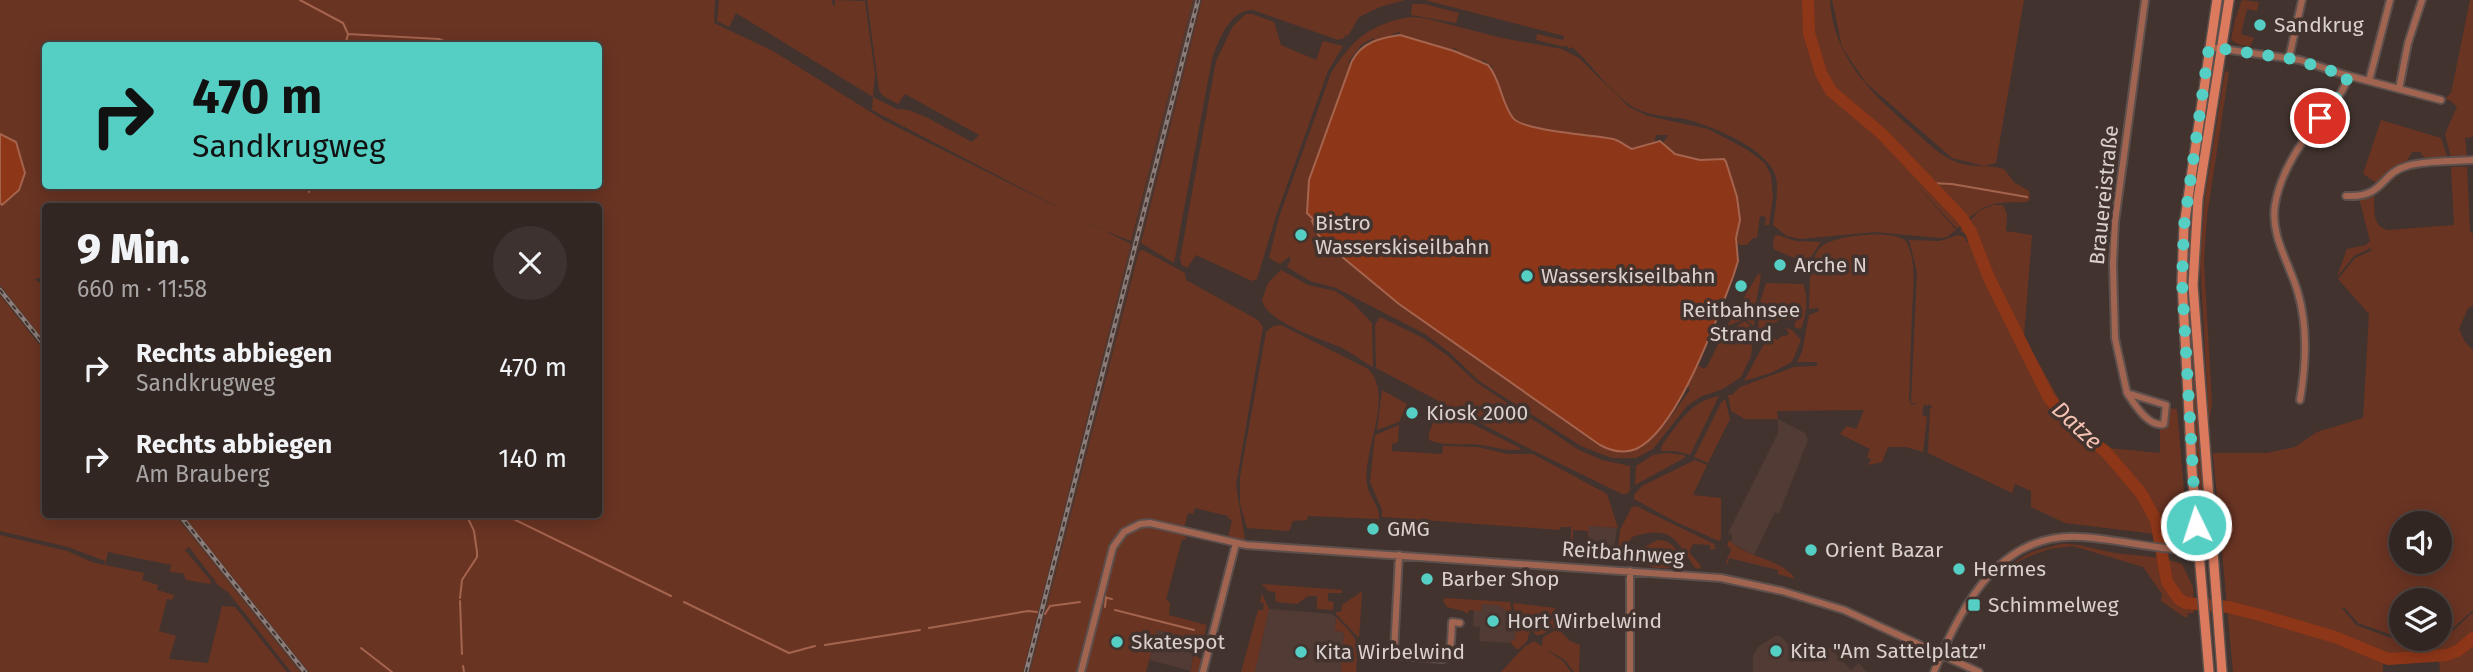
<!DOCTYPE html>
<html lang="de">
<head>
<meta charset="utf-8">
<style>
  body { margin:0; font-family:"Fira Sans",sans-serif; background:#3d322f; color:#f1f3f6; height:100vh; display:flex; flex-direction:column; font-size:26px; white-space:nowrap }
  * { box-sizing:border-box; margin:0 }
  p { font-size:23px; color:#a8a5a5 }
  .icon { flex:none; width:38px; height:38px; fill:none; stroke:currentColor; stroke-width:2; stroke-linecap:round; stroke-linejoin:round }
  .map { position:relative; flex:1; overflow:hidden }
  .sheet { position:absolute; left:42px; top:203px; width:560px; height:315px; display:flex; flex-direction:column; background:#322622; border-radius:7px; box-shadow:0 4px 18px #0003,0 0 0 2px #4d4340 }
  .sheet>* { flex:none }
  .banner { position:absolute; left:42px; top:42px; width:560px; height:147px; border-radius:7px; box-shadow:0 4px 18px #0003,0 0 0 2px #4d4340; background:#55cec4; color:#111; overflow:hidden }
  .tools { position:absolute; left:2389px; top:511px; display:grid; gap:14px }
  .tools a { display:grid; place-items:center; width:63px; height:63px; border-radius:50%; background:#322622; box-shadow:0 4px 18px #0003,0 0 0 2px #4d4340; font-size:35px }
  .pin { position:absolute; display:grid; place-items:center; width:60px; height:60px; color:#fff; margin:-30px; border:4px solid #fff; border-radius:50%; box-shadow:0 2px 7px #0007 }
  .me { position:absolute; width:77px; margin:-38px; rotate:356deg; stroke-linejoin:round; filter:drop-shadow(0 0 5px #0008) }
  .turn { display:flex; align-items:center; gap:24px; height:147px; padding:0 35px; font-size:32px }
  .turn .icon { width:91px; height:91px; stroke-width:2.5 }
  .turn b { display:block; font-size:49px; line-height:60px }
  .round { display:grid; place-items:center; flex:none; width:74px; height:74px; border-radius:37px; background:#3d322f }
  .summary { display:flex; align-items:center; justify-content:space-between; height:119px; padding:0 35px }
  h1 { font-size:42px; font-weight:800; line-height:52px }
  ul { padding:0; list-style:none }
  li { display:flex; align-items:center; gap:21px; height:91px; padding:0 35px }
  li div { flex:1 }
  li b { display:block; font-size:26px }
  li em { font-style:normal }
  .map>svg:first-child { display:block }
  .built { fill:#513b34 }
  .green { fill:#6a3423; fill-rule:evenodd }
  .water { fill:#8e3618; stroke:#a5644e; stroke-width:2 }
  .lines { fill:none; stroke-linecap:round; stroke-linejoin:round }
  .stream { stroke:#a5644e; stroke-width:2 }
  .river { stroke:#8e3618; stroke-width:12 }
  .street-casing { stroke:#5d4f4b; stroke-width:10 }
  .secondary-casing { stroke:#5d4f4b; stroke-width:12 }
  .street { stroke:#a06451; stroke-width:6 }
  .secondary { stroke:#db7a5c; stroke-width:9 }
  .rail-casing { stroke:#8a7d79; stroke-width:4.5 }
  .rail { stroke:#42332e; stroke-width:2; stroke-dasharray:5; stroke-linecap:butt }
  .route { stroke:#55cec4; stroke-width:12; stroke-dasharray:0 21.6 }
  .poi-dot { fill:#55cec4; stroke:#42332e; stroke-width:2.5 }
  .labels { text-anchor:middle; stroke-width:7; stroke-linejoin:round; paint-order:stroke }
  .poi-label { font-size:21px; fill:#dad0cd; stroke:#42332e; text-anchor:start }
  .street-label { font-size:21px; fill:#dad0cd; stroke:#42332e }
  .water-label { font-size:23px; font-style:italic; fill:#f6c3b3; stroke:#42332e }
</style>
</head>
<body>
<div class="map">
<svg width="2473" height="672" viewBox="0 0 2473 672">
  <rect width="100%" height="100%" fill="#42332e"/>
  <path class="built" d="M1193,0H1202L1030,672H1023Z
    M1778,419L1805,433L1808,440L1779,514L1775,512L1754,555L1731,543L1732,535L1728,533L1778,433Z
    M175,515H183L309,672H300Z
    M1589,526L1617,528L1613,556L1589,554Z
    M1482,604L1498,605L1510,613V618L1516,624L1515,639L1509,643L1479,641L1480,627L1473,626L1474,610H1481Z
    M1269,609L1332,614L1336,617L1335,631L1344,632L1341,672H1255Z
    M1156,630L1191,638L1190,644L1194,646L1191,671L1149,660Z
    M1775,636H1780L1807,662L1816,659L1829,647L1851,670L1859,663L1867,672H1753V656L1758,647Z"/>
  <path class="green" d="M0,0H715L714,23L773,51L885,121L1131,244L1023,672H309L183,515L598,514V206H121V204L112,202L108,206H46L45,277L34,279L45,286V342L0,285V203L3,205L24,166L16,142L0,134ZM46,46H598V186H46Z
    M719,0H832L833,6L835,5V0L865,1L875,74L873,97L897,109L909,110L928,118L972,142L979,135L905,94L898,104L883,96L879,90L867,0H1193L1131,241L1098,228L872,110L873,97L736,13L729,27L717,21Z
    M1202,0H1405L1380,7L1359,17L1348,36L1346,35L1344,38L1338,40L1253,10C1230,9 1218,41 1212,59L1174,263L1141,243Z
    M1425,0H1830C1833,56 1870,92 1910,127C1923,138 1936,153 1952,160C1969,169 1987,164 2004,169L2014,182L2029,191L2030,199L2027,202C1988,203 1986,202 1957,229L1914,182L1956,230L1947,237L1940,238L1875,232L1800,239L1787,236L1773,225C1775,210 1779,193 1776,177C1768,148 1712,126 1685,119C1668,116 1648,116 1633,107C1609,92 1593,65 1572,47L1569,49L1566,45L1565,47L1536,40L1537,34L1563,40L1564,36Z
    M1832,0H2024L1996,163L1984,166L1952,158L1866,83L1842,47Z
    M2242,0L2259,2L2257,11L2247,9L2241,34L2254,38L2250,46L2240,45L2231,40L2235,20Z
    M2470,0H2473V137L2465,138L2467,158H2451L2445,134L2457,107L2451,101L2445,99L2451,93Z
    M1412,4H1424L1459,13L1456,23L1411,15Z
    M1246,14H1252L1274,22L1281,45L1316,60L1323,41L1343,46L1328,71L1276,216L1257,279L1252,281L1196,255L1187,268L1182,265L1180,259L1216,61L1233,26Z
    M1411,17L1424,18L1502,38L1562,49L1579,58L1629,107L1648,116L1708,129L1746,149L1765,163L1771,176L1773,196L1769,225H1765L1766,217L1760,216L1757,238H1753L1747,245H1741L1730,240L1706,182L1662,145L1668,135H1656L1652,154L1520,149L1490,73L1493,67L1483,60L1481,65L1456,52L1457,49L1453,48L1452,54L1400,40V32L1392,34V39L1375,43L1374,38L1362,44L1348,62L1351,64L1337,103L1664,423L1663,427L1690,390L1688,386L1684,392L1696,364L1704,369L1707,367L1726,328H1734L1745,321L1754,329L1751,356L1741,377L1723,389L1700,397L1687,406L1653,449L1636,458H1612L1581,446L1479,381L1450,353L1425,334L1336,288L1310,281L1287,267L1291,259L1289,257L1280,264L1269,258L1279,217L1331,73C1352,40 1371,23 1411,17ZM1352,265L1468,340L1461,347C1449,342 1441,331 1431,324C1403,306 1378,286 1352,265Z
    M2209,69L2214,70L2193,203L2189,250L2190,312L2207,525H2202L2186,281L2188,227Z
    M2225,71L2229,72L2207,216L2204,261L2212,403L2209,421L2200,262L2205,197Z
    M2381,120L2441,138L2448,159L2426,160L2420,152H2412L2405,164L2380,185L2363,174Z
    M2451,167H2467L2470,231L2473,234V306L2468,308L2459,329L2465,342L2473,350V610L2453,628L2440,634V600H2401V638L2358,623L2344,607L2342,608L2356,625L2388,637L2406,641L2440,639V636L2454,630L2473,612V672H2440L2439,661L2383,664V672H2233L2213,453H2267L2295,447L2317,432L2363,418L2369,314L2338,279L2355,258L2371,251V248L2354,256L2337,277L2347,249L2366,245L2370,241L2359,198L2374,193C2375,208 2371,226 2388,230L2454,225ZM2401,523H2440V562H2401Z
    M1993,205H2003L2007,214L2006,231L2032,235L2024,337L2060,401L2108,448L2160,453V429L2168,422L2169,408L2177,409L2186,514L2185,527L2179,537L2065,523L2031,507V491L2015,484L2012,493L1928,453L1930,408L1933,407L1928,404L1927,406L1924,404L1922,415L1927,417L1923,452L1906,447H1888L1882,462L1868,465L1871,459L1867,457L1870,449L1840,434L1847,426L1856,429L1864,410L1777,411L1778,419H1745L1731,411L1728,395H1732L1740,387L1794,367L1817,366V362H1797L1802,352L1809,315L1819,311L1818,308L1809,309C1811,288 1806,263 1821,247C1831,235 1901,228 1907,243C1917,265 1913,289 1912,312C1911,341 1910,370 1909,399L1911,405L1918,403H1911L1917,272L1909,240L1940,241L1958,235L1964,237L1967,242H1970L1967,235L1960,231L1979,211Z
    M1777,235L1796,241L1821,242L1809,260L1807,267H1798L1797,259L1775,250L1773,247L1774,237Z
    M1143,250L1185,273L1186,280L1258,320L1263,327L1236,485L1245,540L1228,538L1232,520L1228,518V516L1195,508L1193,514L1188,513L1184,528L1140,521C1128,525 1118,532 1110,542L1076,672H1030L1139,251Z
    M1281,270L1308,285L1335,291L1353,303L1372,323L1373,367C1362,361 1352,353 1340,347C1321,339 1265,321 1262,300L1268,283Z
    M1758,274L1761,275L1754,314V326L1745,319L1727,326Z
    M1766,283L1803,284C1809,297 1806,316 1801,329L1794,327L1796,320L1780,319L1767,328L1765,337L1758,343L1759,306Z
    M0,295L45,352L46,514L175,515L300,672H291L228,592L219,586L189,547L185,550L211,581L210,584L186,580L183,573L170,572L171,565L108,552L105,565L144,573L142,580L158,585L157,590L174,595L172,600L167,599L159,631L176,636L169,659L208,663L222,606L235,607L287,672H0V535L67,551L92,562L104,565L105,561L68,547L0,531Z
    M1380,317L1423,338L1448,356L1477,383L1579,450L1602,460L1630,466V490L1627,494H1622L1530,449L1376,368L1375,325Z
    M1281,325L1368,369C1395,395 1362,451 1367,484C1369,498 1380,505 1379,519L1308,516L1307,520L1293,521L1289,531L1247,528L1240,504V477L1266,332L1273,326Z
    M1785,328L1792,330L1801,340L1792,362L1771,373L1744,381L1765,342L1763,340L1766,338L1771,341L1774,338L1777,340L1783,335L1785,337L1789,333Z
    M1382,390L1407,404L1399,422L1377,430Z
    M1719,396L1690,455L1676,451H1661L1662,445C1679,423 1690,401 1719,396Z
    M1725,399L1730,419L1708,463L1694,457L1721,403Z
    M1439,407L1522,449C1507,452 1496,447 1481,445C1464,443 1446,447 1429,440V433Z
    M1399,425L1398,442L1392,444V451L1442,454L1443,446L1478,447L1507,454H1533L1607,494L1618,528L1589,526V554L1588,531L1573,530V545L1577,546V554L1567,553L1568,545H1571V527H1561L1560,530L1382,517V510L1370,482L1375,435Z
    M1666,453L1684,455L1686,457L1635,485L1636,466L1653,455Z
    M1695,460L1707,465L1693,495L1721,498V538L1719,541L1676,522L1634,499V495L1642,486Z
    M1636,506L1714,544L1716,549H1710V545L1693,544L1689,552L1701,566L1700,569L1695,568C1674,535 1669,526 1632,537L1624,549L1623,557H1617L1620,530L1632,507Z
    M1144,526L1185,534L1186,540L1182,539L1166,600L1170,602L1169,615L1207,625L1198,658L1203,659L1200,672H1191L1194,647L1190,644L1191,638L1157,630L1146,672H1085L1118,544C1125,534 1132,529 1144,526Z
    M1657,540C1672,540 1677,550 1683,562L1680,566C1667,570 1643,570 1637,556H1635L1636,552Z
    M1729,540C1746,558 1783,559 1795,579L1778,574V570L1729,558L1728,564L1726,562L1731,550L1727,545Z
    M2061,544C2076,543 2089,548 2105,551C2130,556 2157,555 2182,564L2193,587L2194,613H2188L2187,617H2184L2161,601L2162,594L2143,567L2073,546L2050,549L2030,556L2015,563L2005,573L2001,571L2031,552Z
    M1262,584L1342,590V593H1328V601L1334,602L1333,610L1317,609V596H1308L1297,604L1276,602L1275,592L1268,591Z
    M1361,592L1362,594L1359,638L1336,614V612H1341L1342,605Z
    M1262,594L1269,609L1255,672H1241L1258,610H1263L1264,604L1260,602Z
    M1445,598L1510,602L1512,613L1530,630L1527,641L1519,649H1516L1510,642L1515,639L1516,624L1510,618V613L1498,605L1482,604L1481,611L1469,610L1468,614L1463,611L1447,607L1443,601Z
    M1514,603L1555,608L1556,628L1540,635H1536C1529,626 1514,614 1513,605Z
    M1336,617C1360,641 1358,639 1356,672H1341L1344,632L1335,631Z
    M1558,629L1570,641L1580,645L1579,672H1574L1565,660L1542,647L1543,637Z
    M1534,641L1564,662L1571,672H1501L1524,647Z"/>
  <path class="water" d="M1400,35L1454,51L1488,65C1501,80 1501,103 1513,118C1523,131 1594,135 1613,139C1621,141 1625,146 1632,149L1660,141L1675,154L1700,160L1724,159L1726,162L1737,197L1740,220L1736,238L1738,261L1733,277C1716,320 1678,430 1636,449C1623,454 1611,451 1600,445L1399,304L1329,246L1319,236L1312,221L1314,220L1307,213L1309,180L1352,61C1362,42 1380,38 1400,35Z
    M0,134L16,142L25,173L19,190L2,205L0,203Z"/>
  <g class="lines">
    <path class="stream" d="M300,0L343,23L348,34L345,46
      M348,34L439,39L456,46
      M1930,183L1952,184L2027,197
      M309,192L310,186
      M503,514L671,596
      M1103,597L1112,599
      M460,598L462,580L477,557V552L474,531L466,514
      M460,601L462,654
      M684,602L789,653L815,646
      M1105,607L1106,597
      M1115,610L1194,630
      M1045,614L1050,606L1080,602
      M929,628L1028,611L1037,612
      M825,645L920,630
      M361,648L392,672
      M463,666L464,672"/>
    <path class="river" d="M1808,0L1809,33L1821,73L1831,91L1882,134L1962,218L1971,232L1989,278L2049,398L2074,428L2105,451L2141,493L2156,520L2167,582L2179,599L2186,603L2228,607L2260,615L2335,637L2388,659L2447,655L2459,650L2473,638"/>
    <g class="street-casing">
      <path id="street" d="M2209,47L2300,60L2342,74L2441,100
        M2289,58L2302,0
        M2369,81L2390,0
        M2399,89L2408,43L2422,0
        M2346,196C2385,198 2380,173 2407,166C2428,160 2452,162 2473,160
        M2127,393C2135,405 2149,428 2164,424L2166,405L2127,393L2115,338L2113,264L2115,222L2145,0
        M2300,400C2306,365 2308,327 2298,293C2290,264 2270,236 2275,205C2279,180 2294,153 2309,133C2322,115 2343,98 2348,76
        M1399,555L1394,652L1402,656L1443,659C1453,652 1451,634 1452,622L1460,623
        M1630,571V672
        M1081,672L1113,547L1124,532L1140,524L1150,523L1246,545L1721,578L1782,591L1844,610L1979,672
        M1203,672L1236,543
        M1934,672C1960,607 2000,531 2081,537C2120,539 2159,551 2199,550"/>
    </g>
    <g class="secondary-casing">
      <path id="secondary" d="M2209,672L2192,470L2182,281L2184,226L2217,0
        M2222,672L2193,285L2198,199L2229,0"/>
    </g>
    <use href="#street" class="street"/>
    <use href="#secondary" class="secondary"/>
    <g class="rail-casing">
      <path id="rail" d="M0,290L46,347
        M179,514L305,672
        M1026,672L1198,0"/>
    </g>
    <use href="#rail" class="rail"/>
  </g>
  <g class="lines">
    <path class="route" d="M2196,525L2182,281L2184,226L2209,47L2293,59L2348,76L2343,90L2320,118"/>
  </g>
  <g class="poi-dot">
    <circle cx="2260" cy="25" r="7"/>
    <circle cx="1301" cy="235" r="7"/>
    <circle cx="1780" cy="265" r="7"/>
    <circle cx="1527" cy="276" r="7"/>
    <circle cx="1741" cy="286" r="7"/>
    <circle cx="1412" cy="413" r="7"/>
    <circle cx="1373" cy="529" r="7"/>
    <circle cx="1811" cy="550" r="7"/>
    <circle cx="1959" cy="569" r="7"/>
    <circle cx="1427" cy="579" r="7"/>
    <rect x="1967" y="598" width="14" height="14" rx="3.5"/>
    <circle cx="1493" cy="621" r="7"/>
    <circle cx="1117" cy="642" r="7"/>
    <circle cx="1776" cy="651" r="7"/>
    <circle cx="1301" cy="652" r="7"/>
  </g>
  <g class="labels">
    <g class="poi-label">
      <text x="2274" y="32">Sandkrug</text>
      <text x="1315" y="230">Bistro<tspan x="1315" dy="24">Wasserskiseilbahn</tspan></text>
      <text x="1794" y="272">Arche N</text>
      <text x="1541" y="283">Wasserskiseilbahn</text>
      <text x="1741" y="317" text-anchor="middle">Reitbahnsee<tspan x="1741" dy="24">Strand</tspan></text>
      <text x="1426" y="420">Kiosk 2000</text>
      <text x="1387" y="536">GMG</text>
      <text x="1825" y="557">Orient Bazar</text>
      <text x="1973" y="576">Hermes</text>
      <text x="1441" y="586">Barber Shop</text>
      <text x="1988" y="612">Schimmelweg</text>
      <text x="1507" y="628">Hort Wirbelwind</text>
      <text x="1131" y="649">Skatespot</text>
      <text x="1790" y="658">Kita "Am Sattelplatz"</text>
      <text x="1315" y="659">Kita Wirbelwind</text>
    </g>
    <g class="street-label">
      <text transform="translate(2104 195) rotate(-84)" y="7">Brauereistraße</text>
      <text transform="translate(1623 553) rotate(4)" y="7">Reitbahnweg</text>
    </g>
    <g class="water-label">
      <text transform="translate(2077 425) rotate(43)" y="8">Datze</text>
    </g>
  </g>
</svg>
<div class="tools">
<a><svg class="icon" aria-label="sound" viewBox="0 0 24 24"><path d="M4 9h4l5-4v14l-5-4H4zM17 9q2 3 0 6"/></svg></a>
<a><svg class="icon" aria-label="layers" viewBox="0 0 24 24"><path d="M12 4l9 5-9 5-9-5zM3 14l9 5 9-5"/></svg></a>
</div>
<div class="pin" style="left:2320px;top:118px;background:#d93025"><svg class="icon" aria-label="arrive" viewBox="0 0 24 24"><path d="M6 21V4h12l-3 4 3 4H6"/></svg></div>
<svg class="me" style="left:2196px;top:525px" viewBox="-20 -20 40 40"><circle r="17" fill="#55cec4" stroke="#fff" stroke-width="3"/><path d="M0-11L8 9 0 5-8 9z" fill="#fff"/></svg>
<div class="banner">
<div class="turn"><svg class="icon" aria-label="right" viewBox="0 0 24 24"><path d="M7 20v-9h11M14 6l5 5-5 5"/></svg><div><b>470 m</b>Sandkrugweg</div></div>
</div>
<section class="sheet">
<div class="summary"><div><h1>9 Min.</h1><p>660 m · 11:58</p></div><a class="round"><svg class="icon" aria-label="close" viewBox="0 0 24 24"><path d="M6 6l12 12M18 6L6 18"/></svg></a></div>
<ul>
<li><svg class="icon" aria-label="right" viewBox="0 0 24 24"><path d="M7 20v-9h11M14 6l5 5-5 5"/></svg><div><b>Rechts abbiegen</b><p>Sandkrugweg</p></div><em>470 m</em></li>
<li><svg class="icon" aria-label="right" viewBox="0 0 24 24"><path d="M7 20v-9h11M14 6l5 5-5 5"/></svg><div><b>Rechts abbiegen</b><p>Am Brauberg</p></div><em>140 m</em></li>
</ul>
</section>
</div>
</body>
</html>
